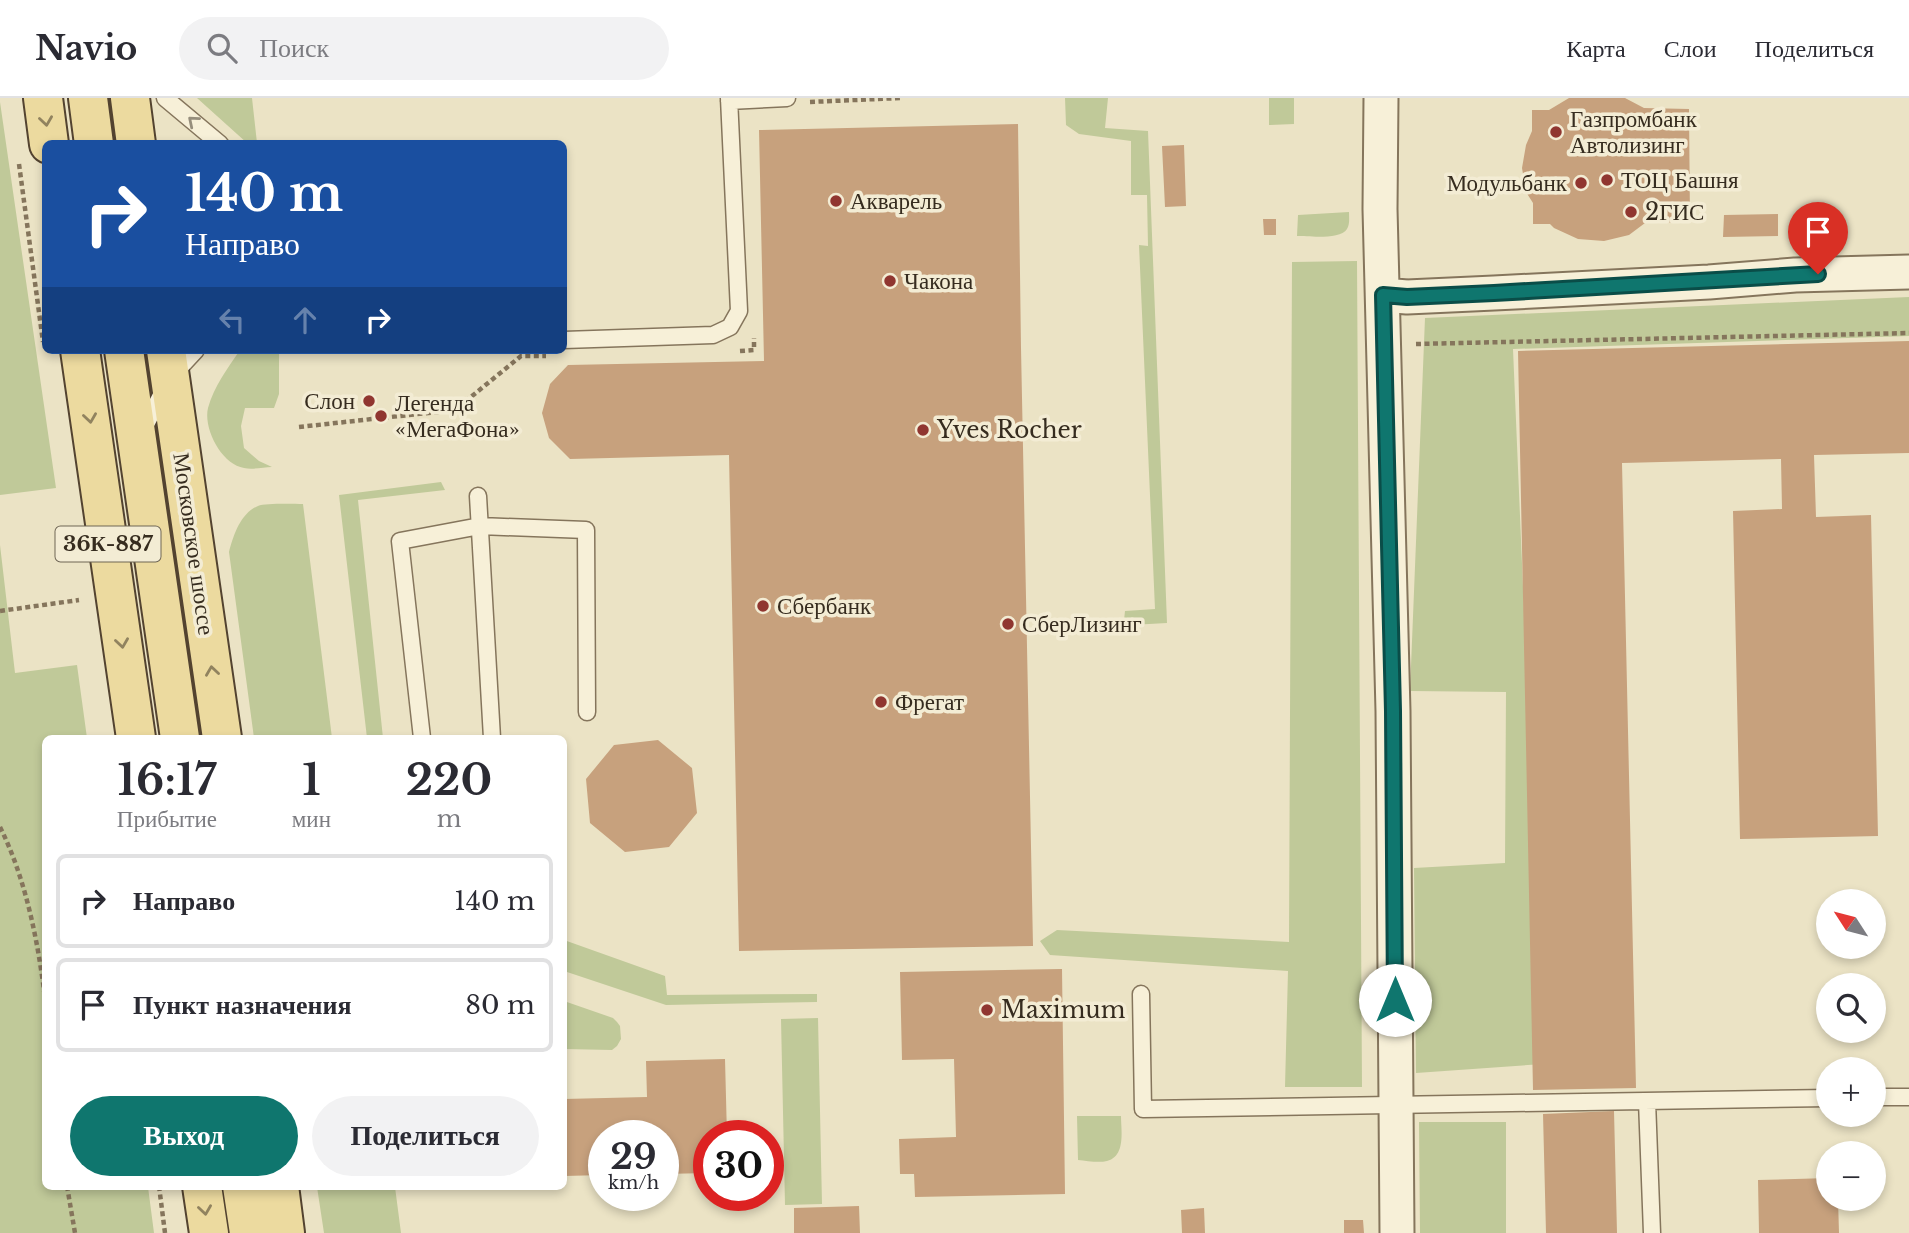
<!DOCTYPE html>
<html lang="ru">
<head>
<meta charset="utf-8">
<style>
  body { margin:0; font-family:"Libre Baskerville",serif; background:#f2f2f3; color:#2b2b33; height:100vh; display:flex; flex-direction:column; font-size:26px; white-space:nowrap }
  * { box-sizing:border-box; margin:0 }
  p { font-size:23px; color:#7c7c81 }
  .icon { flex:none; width:38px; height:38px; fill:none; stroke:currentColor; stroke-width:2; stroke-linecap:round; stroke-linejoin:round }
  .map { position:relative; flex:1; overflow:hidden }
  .panel { position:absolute; left:42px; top:637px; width:525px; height:455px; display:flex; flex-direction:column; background:#fff; border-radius:10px; box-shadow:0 4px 10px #0003 }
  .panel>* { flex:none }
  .guide { position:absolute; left:42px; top:42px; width:525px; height:214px; border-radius:10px; box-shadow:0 4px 10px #0003; background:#1a4fa0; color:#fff; overflow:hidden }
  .needle { width:46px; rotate:306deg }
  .buttons { position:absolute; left:1816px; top:791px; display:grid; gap:14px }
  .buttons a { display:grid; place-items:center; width:70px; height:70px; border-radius:50%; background:#fff; box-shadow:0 4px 10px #0003; font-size:35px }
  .speed { position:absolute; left:588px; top:1022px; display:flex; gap:14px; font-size:35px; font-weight:700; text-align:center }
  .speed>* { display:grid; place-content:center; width:91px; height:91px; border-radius:50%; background:#fff; box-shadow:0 4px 10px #0003; line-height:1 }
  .speed small { font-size:18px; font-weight:400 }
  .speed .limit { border:10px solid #d22; background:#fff; color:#111 }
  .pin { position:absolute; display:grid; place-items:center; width:60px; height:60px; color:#fff; margin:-72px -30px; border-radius:50% 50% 50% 0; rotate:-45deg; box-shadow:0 0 7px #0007 }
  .pin .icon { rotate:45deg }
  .me { position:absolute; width:77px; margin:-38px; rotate:0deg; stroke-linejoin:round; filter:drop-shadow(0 0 5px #0008) }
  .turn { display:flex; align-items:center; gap:24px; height:147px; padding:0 28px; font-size:32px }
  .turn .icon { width:91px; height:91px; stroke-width:2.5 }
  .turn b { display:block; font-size:49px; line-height:60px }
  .lanes { display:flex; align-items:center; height:66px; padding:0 28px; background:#0003; justify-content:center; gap:35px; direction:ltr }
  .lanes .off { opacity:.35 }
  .eta { display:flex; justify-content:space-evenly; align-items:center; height:119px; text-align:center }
  .eta b { font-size:42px; font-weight:700; line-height:49px }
  .button { display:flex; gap:14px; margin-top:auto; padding:14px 28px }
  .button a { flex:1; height:80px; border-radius:42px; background:#0f766e; color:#fff; font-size:28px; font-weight:700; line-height:80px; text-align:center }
  .button a+a { background:#f2f2f3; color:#2b2b33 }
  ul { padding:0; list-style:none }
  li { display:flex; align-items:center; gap:21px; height:94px; margin:0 14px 10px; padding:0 14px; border:4px solid #e1e1e2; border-radius:10px }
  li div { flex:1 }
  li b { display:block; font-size:26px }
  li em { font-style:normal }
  header { display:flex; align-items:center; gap:42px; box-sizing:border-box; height:98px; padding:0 35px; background:#fff; border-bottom:2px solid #e1e1e2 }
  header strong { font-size:33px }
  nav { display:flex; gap:38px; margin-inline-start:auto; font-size:24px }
  .search { width:490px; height:63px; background:#f2f2f3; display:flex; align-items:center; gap:18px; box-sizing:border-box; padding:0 24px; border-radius:38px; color:#7c7c81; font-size:26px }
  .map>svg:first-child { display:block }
  .green { fill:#c0c999 }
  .building { fill:#c7a17d }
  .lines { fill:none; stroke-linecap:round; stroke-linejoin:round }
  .service-casing { stroke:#85755c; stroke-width:19 }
  .minor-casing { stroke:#85755c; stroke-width:37 }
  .primary-casing { stroke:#534330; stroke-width:42 }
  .path { stroke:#85755c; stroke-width:4.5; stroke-dasharray:5 3.5; stroke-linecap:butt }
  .service { stroke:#f7f0d8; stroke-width:16 }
  .minor { stroke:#f7f0d8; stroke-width:33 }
  .primary { stroke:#ecda9f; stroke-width:38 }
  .oneway { stroke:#91835f }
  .oneway2 { stroke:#968e7c }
  .route-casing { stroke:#0a4d48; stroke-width:18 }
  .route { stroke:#0f766e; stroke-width:12 }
  .poi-dot { fill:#903630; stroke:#f3ecd4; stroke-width:2.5 }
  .labels { text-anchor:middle; stroke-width:7; stroke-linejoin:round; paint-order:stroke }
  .shield { fill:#f3ecd4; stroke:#6f6655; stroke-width:2 }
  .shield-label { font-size:21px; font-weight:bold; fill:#362c1f }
  .poi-label { font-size:23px; fill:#362c1f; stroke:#f3ecd4; text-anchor:start }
  .street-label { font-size:23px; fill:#362c1f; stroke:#f3ecd4 }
</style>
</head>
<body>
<header>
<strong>Navio</strong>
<div class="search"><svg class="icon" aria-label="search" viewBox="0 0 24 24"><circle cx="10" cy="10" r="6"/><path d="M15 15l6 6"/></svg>Поиск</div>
<nav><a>Карта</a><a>Слои</a><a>Поделиться</a></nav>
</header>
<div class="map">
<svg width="1909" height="1135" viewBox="0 0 1909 1135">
  <rect width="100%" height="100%" fill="#ebe3c5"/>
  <path class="green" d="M197,0H252L257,45H247Z
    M1065,0H1108L1105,30L1148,33L1167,525L1131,527L1124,522L1125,513L1155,511L1139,147L1148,148L1147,97H1131V43L1079,36L1066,27Z
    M1269,0H1294V26L1269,27Z
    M0,4L56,390L0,397Z
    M1349,114C1349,120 1350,126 1347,131C1340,142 1309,138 1297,138L1298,117Z
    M1357,163L1362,989H1285L1288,873L1050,857L1040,843L1057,832L1289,844L1292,164Z
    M1909,199V238L1513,251L1543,966L1416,975L1414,770L1505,765L1506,594L1410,593L1425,220Z
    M240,252H279V296L274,310H245L241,328L244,350L259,363L272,369C263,369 253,372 244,370C222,367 203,331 208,310C214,288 228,270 240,252Z
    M441,384L445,392L358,402L383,640H367L339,397Z
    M303,406L332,640H254L229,454C233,439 240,415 258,408C265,405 293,406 303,406Z
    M0,447L15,575L77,567L87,640H46V1088L148,1089L154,1135H0Z
    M564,842L665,878L667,897L817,896V904L666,907L564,873Z
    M564,903L613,920L617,924L620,928L621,941L617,948L612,952L564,951Z
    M818,920L822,1106L785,1107L781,921Z
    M1121,1018C1121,1032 1126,1058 1107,1063C1099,1065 1087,1063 1078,1062L1077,1018Z
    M1419,1024H1506V1135H1420Z
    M317,1089H395L401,1135H324Z"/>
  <path class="building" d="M1569,0H1625L1644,10L1689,11L1690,124L1645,125L1629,137L1604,143L1578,141L1554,130L1550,126H1533V105L1526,94L1522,70L1526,47L1532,33V12H1549Z
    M1018,26L1021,250L1033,848L739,853L729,357L570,361L549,340L542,315L550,286L568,267L764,263L759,32Z
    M1184,47L1186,108L1165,109L1162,48Z
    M1778,116V138L1723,139L1724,117Z
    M1263,121H1276V137H1264Z
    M1909,243V355L1814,357L1816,419L1871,417L1878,738L1740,741L1733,413L1782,411L1781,361L1622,365L1636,990L1533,992L1518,253Z
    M658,642L692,670L697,715L669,749L625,754L590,725L586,681L614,647Z
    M1062,871L1065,1096L915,1099L914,1076H900L899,1041L956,1039L954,961L902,962L900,874Z
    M725,961L727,1038H709V1075L663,1076V1038H604V1077L564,1078V1001L647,999L646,963Z
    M1614,1013L1617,1135H1546L1543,1016Z
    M1829,1080V1101H1838L1839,1135H1759L1758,1082Z
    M859,1108L860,1135H794V1110Z
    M1204,1110L1205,1135H1182L1181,1112Z
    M1344,1122H1363L1364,1135H1344Z"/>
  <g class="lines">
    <g class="service-casing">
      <path id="service" d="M165,0L220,46
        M729,3L787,0
        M564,242L713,237L730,229L739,213L729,0
        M143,332L170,280L196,252
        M478,398L492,640
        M422,640L400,443L480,428L586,432L587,614
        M1141,896L1143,1011L1829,1000
        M1874,999H1909
        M1647,1003L1652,1135"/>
    </g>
    <g class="minor-casing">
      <path id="minor" d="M1381,0L1380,111L1393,613L1397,1135
        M1383,197L1407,199L1494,195L1709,184L1795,177L1909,174"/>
    </g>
    <g class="primary-casing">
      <path id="primary" d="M43,0L49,46
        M88,0L94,46
        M130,0L136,46
        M80,252L136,640
        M124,252L180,640
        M166,252L222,640
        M202,1088L209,1135
        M242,1088L249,1135
        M279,1088L285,1135"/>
    </g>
    <path class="path" d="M810,4L900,0
      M19,66L43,244
      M1416,246L1909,235
      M740,253L754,252V240
      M299,329L455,312L521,258H546
      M0,513L79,502
      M0,729C27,783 39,849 46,908
      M67,1088L75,1135
      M159,1088L165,1135"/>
    <use href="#service" class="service"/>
    <use href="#minor" class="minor"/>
    <use href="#primary" class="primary"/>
  </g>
  <defs><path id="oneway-chevron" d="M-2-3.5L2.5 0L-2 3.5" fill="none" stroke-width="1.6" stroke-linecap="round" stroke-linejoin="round" transform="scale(1.75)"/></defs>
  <g class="oneway">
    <use href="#oneway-chevron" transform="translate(46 23) rotate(82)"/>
    <use href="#oneway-chevron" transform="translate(90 320) rotate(82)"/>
    <use href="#oneway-chevron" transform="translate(122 545) rotate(82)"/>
    <use href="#oneway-chevron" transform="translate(212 573) rotate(-98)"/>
    <use href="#oneway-chevron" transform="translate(205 1112) rotate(82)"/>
  </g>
  <use class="oneway2" href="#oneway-chevron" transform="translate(193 23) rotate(-140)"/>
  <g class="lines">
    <g class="route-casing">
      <path id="route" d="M1395,902L1393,613L1383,197L1407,199L1494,195L1818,176"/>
    </g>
    <use href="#route" class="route"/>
  </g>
  <g class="poi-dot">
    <circle cx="1556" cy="34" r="7"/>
    <circle cx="1607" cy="82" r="7"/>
    <circle cx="1581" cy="85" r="7"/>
    <circle cx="836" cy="103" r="7"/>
    <circle cx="1631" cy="114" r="7"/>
    <circle cx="890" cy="183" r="7"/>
    <circle cx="369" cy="303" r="7"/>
    <circle cx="381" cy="318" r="7"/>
    <circle cx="923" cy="332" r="7"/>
    <circle cx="763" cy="508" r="7"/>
    <circle cx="1008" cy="526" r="7"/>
    <circle cx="881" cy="604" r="7"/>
    <circle cx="987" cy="912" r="7"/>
  </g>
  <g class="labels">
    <rect class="shield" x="55.5" y="428.5" width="105" height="35" rx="5"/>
    <g class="shield-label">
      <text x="108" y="453">36К-887</text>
    </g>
    <g class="poi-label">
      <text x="1570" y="29">Газпромбанк<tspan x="1570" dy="26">Автолизинг</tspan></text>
      <text x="1621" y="90">ТОЦ Башня</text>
      <text x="1567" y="93" text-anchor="end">Модульбанк</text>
      <text x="850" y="111">Акварель</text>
      <text x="1645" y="122">2ГИС</text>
      <text x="904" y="191">Чакона</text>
      <text x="355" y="311" text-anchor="end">Слон</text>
      <text x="395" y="313">Легенда<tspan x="395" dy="26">«МегаФона»</tspan></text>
      <text x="937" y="340">Yves Rocher</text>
      <text x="777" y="516">Сбербанк</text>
      <text x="1022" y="534">СберЛизинг</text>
      <text x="895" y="612">Фрегат</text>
      <text x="1001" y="920">Maximum</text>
    </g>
    <g class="street-label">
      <text transform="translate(194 446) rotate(82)" y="8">Московское шоссе</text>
    </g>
  </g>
</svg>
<div class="buttons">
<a><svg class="needle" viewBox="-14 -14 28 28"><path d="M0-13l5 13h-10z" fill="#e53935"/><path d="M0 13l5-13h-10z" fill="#7c7c81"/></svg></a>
<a><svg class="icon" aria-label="search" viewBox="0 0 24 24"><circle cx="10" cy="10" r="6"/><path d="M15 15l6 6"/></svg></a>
<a>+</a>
<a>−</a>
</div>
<div class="speed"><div>29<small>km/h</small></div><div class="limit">30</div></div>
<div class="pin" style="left:1818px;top:176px;background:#d93025"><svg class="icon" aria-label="arrive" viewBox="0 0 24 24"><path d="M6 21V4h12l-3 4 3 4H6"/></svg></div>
<svg class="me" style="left:1395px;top:902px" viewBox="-20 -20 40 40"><circle r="19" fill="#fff"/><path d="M0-13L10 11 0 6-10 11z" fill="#0f766e"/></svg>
<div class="guide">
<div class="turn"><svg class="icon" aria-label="right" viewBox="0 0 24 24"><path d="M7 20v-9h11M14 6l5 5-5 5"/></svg><div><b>140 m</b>Направо</div></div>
<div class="lanes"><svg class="icon off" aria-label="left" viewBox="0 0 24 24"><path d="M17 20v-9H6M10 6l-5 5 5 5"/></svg><svg class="icon off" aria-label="ahead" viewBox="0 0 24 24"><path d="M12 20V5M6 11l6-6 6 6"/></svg><svg class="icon" aria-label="right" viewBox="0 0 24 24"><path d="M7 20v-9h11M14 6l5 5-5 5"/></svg></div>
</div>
<section class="panel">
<div class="eta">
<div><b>16:17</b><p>Прибытие</p></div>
<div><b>1</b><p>мин</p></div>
<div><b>220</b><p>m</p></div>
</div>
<ul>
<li><svg class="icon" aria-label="right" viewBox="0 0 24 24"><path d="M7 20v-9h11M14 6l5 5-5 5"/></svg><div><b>Направо</b></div><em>140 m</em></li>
<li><svg class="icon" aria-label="arrive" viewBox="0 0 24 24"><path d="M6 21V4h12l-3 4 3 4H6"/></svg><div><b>Пункт назначения</b></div><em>80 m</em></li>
</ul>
<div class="button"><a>Выход</a><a>Поделиться</a></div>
</section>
</div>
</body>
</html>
